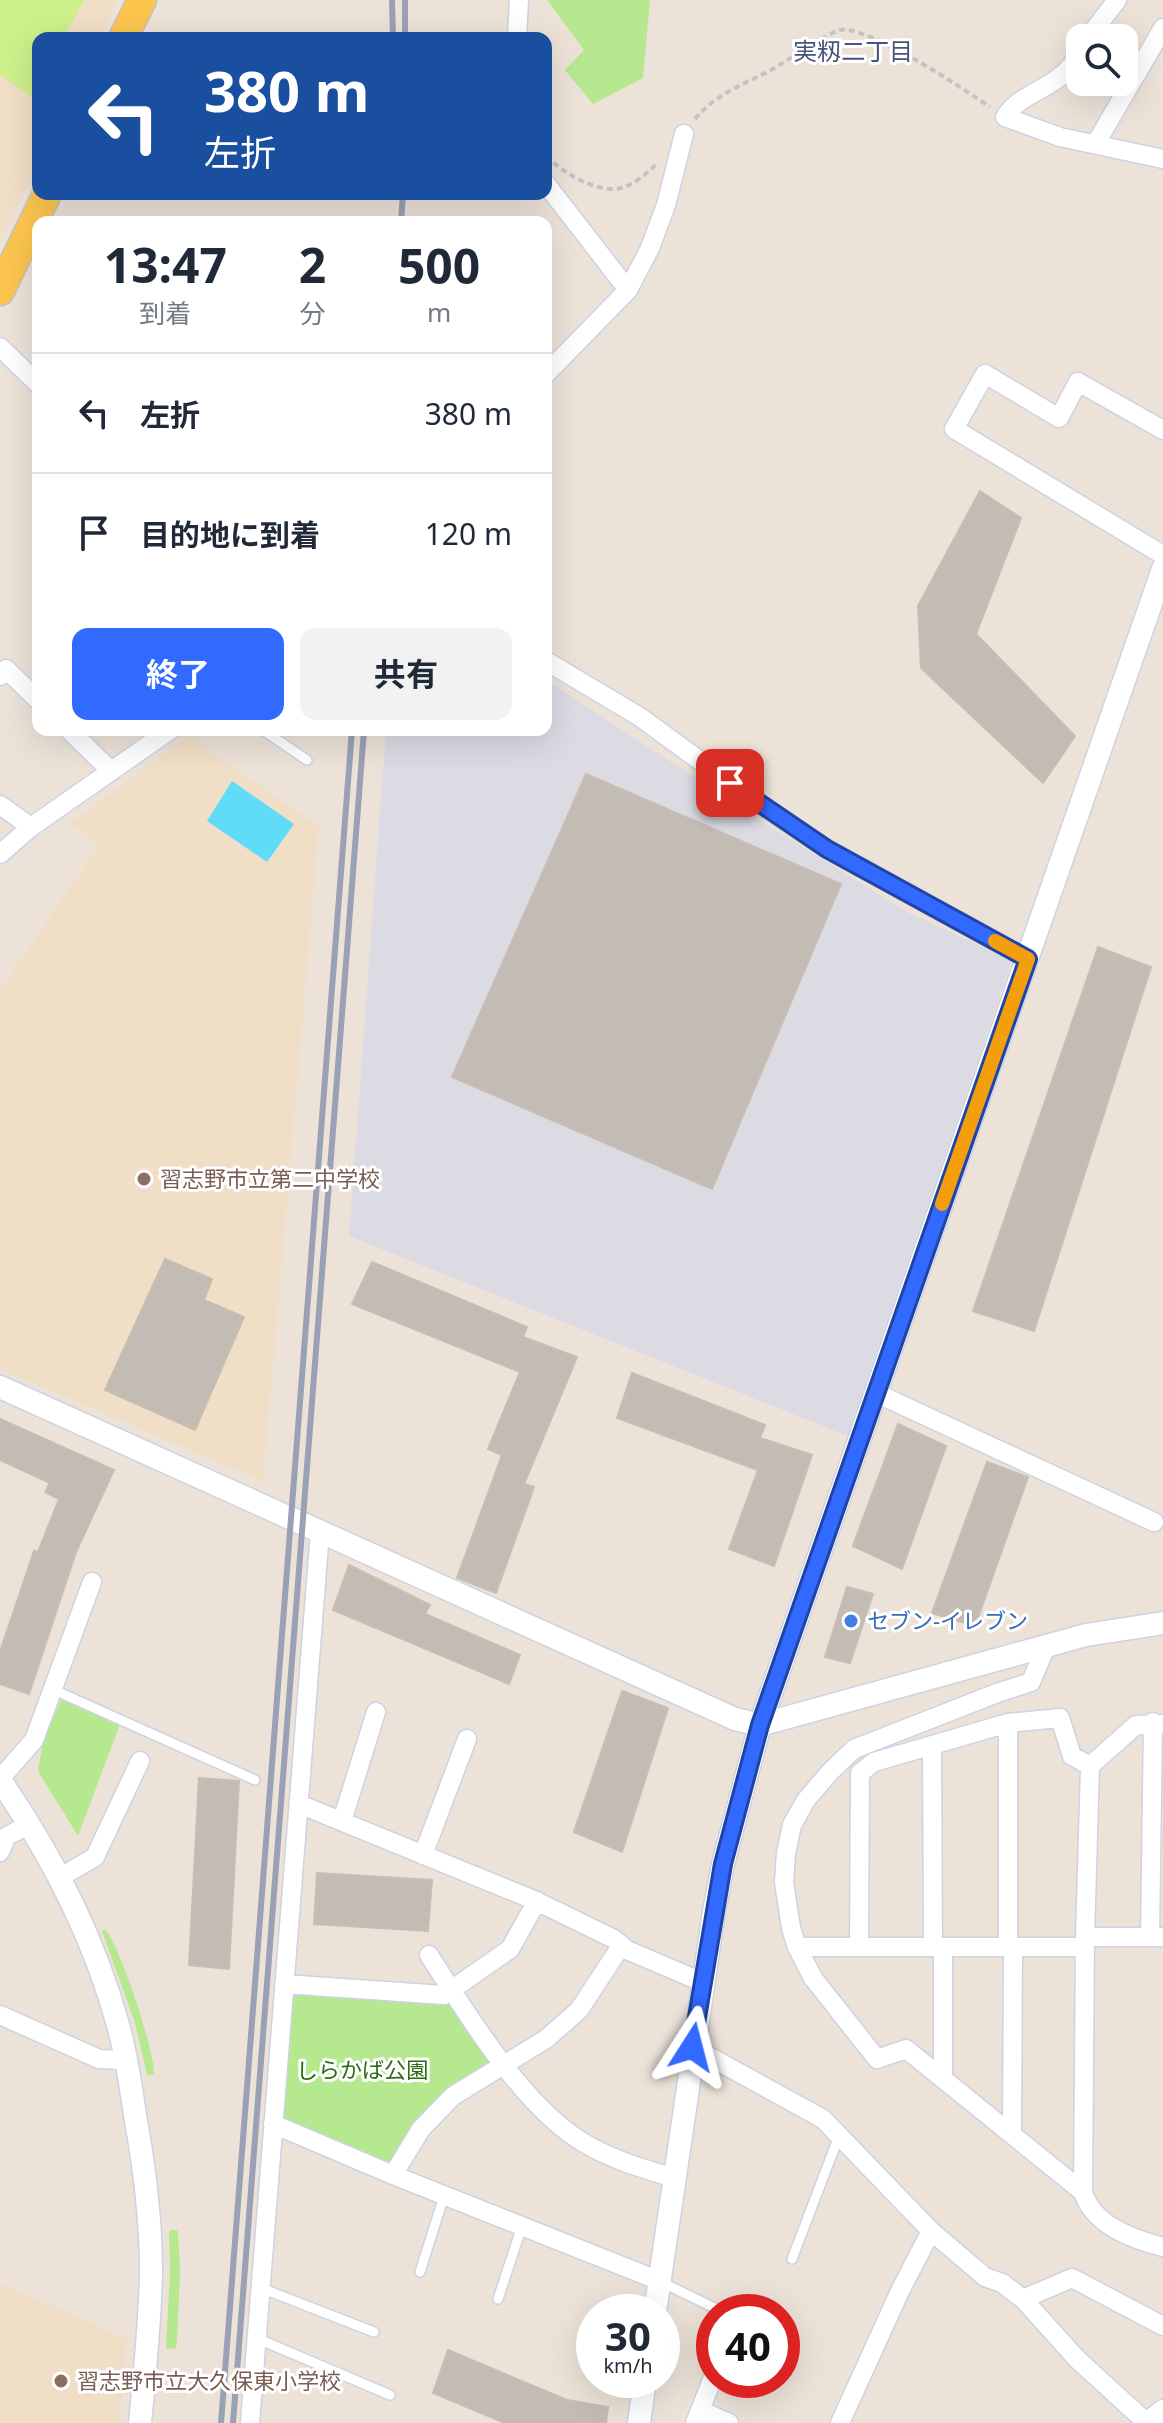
<!DOCTYPE html>
<html lang="ja">
<head>
<meta charset="utf-8">
<style>
  body { margin:0; font-family:"Noto Sans","Noto Sans JP",sans-serif; background:#f2f2f3; color:#1f2937; height:100vh; display:flex; flex-direction:column; font-size:30px; white-space:nowrap }
  * { box-sizing:border-box; margin:0 }
  p { font-size:26px; color:#747a83 }
  .icon { flex:none; width:44px; height:44px; fill:none; stroke:currentColor; stroke-width:2; stroke-linecap:round; stroke-linejoin:round }
  .map { position:relative; flex:1; overflow:hidden }
  .drawer { position:absolute; left:32px; top:216px; width:520px; height:520px; display:flex; flex-direction:column; background:#fff; border-radius:16px; box-shadow:0 8px 32px #0002 }
  .drawer>* { flex:none }
  .top-card { position:absolute; left:32px; top:32px; width:520px; height:168px; border-radius:16px; box-shadow:0 8px 32px #0002; background:#1a4fa0; color:#fff; overflow:hidden }
  .tools { position:absolute; left:1066px; top:24px; display:grid; gap:16px }
  .tools a { display:grid; place-items:center; width:72px; height:72px; border-radius:16px; background:#fff; box-shadow:0 8px 32px #0002; font-size:40px }
  .speed { position:absolute; left:576px; top:2294px; display:flex; gap:16px; font-size:40px; font-weight:700; text-align:center }
  .speed>* { display:grid; place-content:center; width:104px; height:104px; border-radius:50%; background:#fff; box-shadow:0 8px 32px #0002; line-height:1 }
  .speed small { font-size:20px; font-weight:400 }
  .speed .limit { border:12px solid #d22; background:#fff; color:#111 }
  .pin { position:absolute; display:grid; place-items:center; width:68px; height:68px; color:#fff; margin:-34px; border-radius:16px; box-shadow:0 4px 12px #0006 }
  .me { position:absolute; width:88px; margin:-44px; rotate:9deg; stroke-linejoin:round; filter:drop-shadow(0 0 6px #0008) }
  .turn { display:flex; align-items:center; gap:28px; height:168px; padding:0 40px; font-size:36px }
  .turn .icon { width:104px; height:104px; stroke-width:2.5 }
  .turn b { display:block; font-size:56px; line-height:68px }
  .eta { display:flex; justify-content:space-evenly; align-items:center; height:136px; text-align:center }
  .eta b { font-size:48px; font-weight:700; line-height:56px }
  .action { display:flex; gap:16px; margin-top:auto; padding:16px 40px }
  .action a { flex:1; height:92px; border-radius:16px; background:#3269ff; color:#fff; font-size:32px; font-weight:700; line-height:92px; text-align:center }
  .action a+a { background:#f2f2f3; color:#1f2937 }
  ul { padding:0; list-style:none }
  li { display:flex; align-items:center; gap:24px; height:120px; padding:0 40px; border-top:2px solid #e0e1e3 }
  li div { flex:1 }
  li b { display:block; font-size:30px }
  li em { font-style:normal }
  .map>svg:first-child { display:block }
  .industrial { fill:#dcdae3 }
  .education { fill:#f0dfc6 }
  .green { fill:#b5e88f }
  .pitch { fill:#cdf08a }
  .water { fill:#61dcf8 }
  .building { fill:#c3bcb5; stroke:#c7beb2; stroke-width:2 }
  .lines { fill:none; stroke-linecap:round; stroke-linejoin:round }
  .service-casing { stroke:#cdd3e3; stroke-width:12 }
  .minor-casing { stroke:#cdd3e3; stroke-width:21 }
  .tertiary-casing { stroke:#cdd3e3; stroke-width:25 }
  .primary-casing { stroke:#c3c3c3; stroke-width:31 }
  .path { stroke:#c3c3c3; stroke-width:4; stroke-dasharray:6 4; stroke-linecap:butt }
  .service { stroke:#fff; stroke-width:9 }
  .minor { stroke:#fff; stroke-width:18 }
  .tertiary { stroke:#fff; stroke-width:22 }
  .primary { stroke:#fcc54e; stroke-width:28 }
  .rail { stroke:#9ba1b4; stroke-width:6 }
  .route-casing { stroke:#2044a6; stroke-width:20 }
  .route { stroke:#3269ff; stroke-width:14 }
  .slow { stroke:#f59e0b; stroke-width:14 }
  .education-dot { fill:#8d6e63; stroke:#fff; stroke-width:3 }
  .shop-dot { fill:#3f7fe0; stroke:#fff; stroke-width:3 }
  .labels { text-anchor:middle; stroke-width:6; stroke-linejoin:round; paint-order:stroke }
  .education-label { font-size:22px; fill:#785e54; stroke:#fff; text-anchor:start }
  .shop-label { font-size:22px; fill:#366cbe; stroke:#fff; text-anchor:start }
  .park-label { font-size:22px; fill:#2c6a13; stroke:#fff }
  .neighbourhood-label { font-size:24px; fill:#45547c; stroke:#fff }
</style>
</head>
<body>
<div class="map">
<svg width="1163" height="2423" viewBox="0 0 1163 2423">
  <rect width="100%" height="100%" fill="#ece2d8"/>
  <path class="industrial" d="M546,680L775,830L907,912L1012,961L848,1436L349,1236L386,730H546Z"/>
  <path class="education" d="M0,0H117L99,38H38V164L0,242Z
    M188,736L319,827L263,1481L0,1369V989L100,845L70,824Z
    M0,2283L127,2339L119,2423H0Z"/>
  <path class="green" d="M547,0H650L643,78L593,104L565,70L584,50Z
    M61,1700L120,1724L78,1836L38,1771L43,1742Z
    M105,1929C120,1946 155,2051 154,2075L147,2074L135,2023L102,1931Z
    M293,1988L452,1997L499,2063L422,2120L393,2171L278,2120Z
    M171,2230H176L178,2232L180,2272L177,2342L176,2348L166,2349L170,2272L169,2232Z"/>
  <path class="pitch" d="M0,0H84L63,38H38V83L31,96L0,75Z"/>
  <path class="water" d="M232,781L294,824L267,862L207,821Z"/>
  <path class="building" d="M980,491L1021,518L976,634L1075,736L1043,783L921,668L918,606Z
    M586,774L841,884L712,1189L452,1077Z
    M1098,947L1151,967L1034,1331L973,1311Z
    M165,1259L212,1279L204,1300L244,1317L195,1430L105,1390Z
    M372,1262L527,1327L523,1337L577,1357L524,1484L534,1487L496,1593L457,1578L502,1455L488,1449L520,1372L352,1304Z
    M632,1373L765,1425L760,1438L812,1455L774,1566L729,1549L758,1470L617,1418Z
    M0,1419L114,1470L76,1552L29,1694L0,1684V1652L34,1551L38,1552L59,1499L45,1492L50,1483L0,1460Z
    M898,1424L946,1446L902,1569L853,1546Z
    M987,1462L1028,1477L975,1626L932,1613Z
    M349,1565L430,1605L425,1614L520,1655L509,1684L333,1610Z
    M847,1587L873,1594L850,1663L825,1657Z
    M622,1691L668,1708L622,1852L574,1832Z
    M199,1778L239,1781L229,1969L189,1965Z
    M317,1873L432,1880L428,1931L314,1924Z
    M448,2350L567,2400L608,2407L606,2423H505L433,2393Z"/>
  <g class="lines">
    <g class="service-casing">
      <path id="service" d="M263,730L307,760
        M54,1690L255,1780
        M792,2259L839,2136
        M420,2272L444,2196
        M661,2282L723,2312
        M261,2288L374,2332
        M498,2299L522,2226
        M256,2338L390,2395"/>
    </g>
    <g class="minor-casing">
      <path id="minor" d="M517,38L519,0
        M1088,38L1117,0
        M1080,53C1059,91 1023,89 1005,117L1060,137L1163,159
        M1096,143L1163,28
        M546,184L628,290
        M0,347L38,384
        M546,374L628,290L650,248L666,205L684,134
        M1163,430L1078,382L1059,418L985,374L954,429L1163,555
        M546,661L640,717L752,799L827,849L1028,959
        M0,676L6,669L38,700
        M69,730L111,771
        M0,805L31,827
        M0,854L31,827L170,730
        M876,1393L1154,1522
        M1046,1646L1031,1682L997,1693L854,1749L830,1772L806,1800L792,1825L786,1853L784,1882L791,1928L797,1947L813,1978L877,2059L906,2049L1083,2192
        M1163,1724L1136,1725L1090,1766L1085,1937L1083,2192C1093,2225 1132,2239 1163,2247
        M932,1746L933,1947
        M0,1779L34,1740L92,1582
        M299,1804L534,1900L614,1939L627,1950L702,1982
        M342,1821L376,1712
        M0,1852L7,1836L30,1824
        M423,1855L467,1739
        M59,1878L95,1857L140,1761
        M1085,1937H1163
        M1150,1937L1153,1722
        M797,1947H1085
        M859,1947L860,1773L874,1762L1008,1723L1060,1718L1072,1756L1090,1766
        M1008,1947V1723
        M429,1955C467,2014 523,2107 584,2143C613,2160 643,2169 675,2178
        M284,1984L444,1995L510,1949L537,1901
        M0,2015L99,2059L126,2060
        M692,2047L823,2119L931,2231L985,2277L1002,2283L1023,2299L1077,2359L1147,2423
        M943,2078V1947
        M273,2124L393,2175L660,2281
        M1012,2132L1013,1947
        M393,2175L421,2129L453,2096L546,2039L579,2010L621,1946
        M1023,2299L1072,2278L1163,2326
        M700,2410L729,2423
        M250,2423L320,1532
        M695,2423L714,2375
        M840,2423L900,2291L931,2231"/>
    </g>
    <g class="tertiary-casing">
      <path id="tertiary" d="M0,1387L735,1719L760,1725L1086,1635L1163,1623
        M0,1780C51,1854 94,1938 118,2025C127,2056 131,2089 136,2121C145,2171 151,2221 151,2272C150,2322 145,2373 140,2423
        M655,2312L714,1912L723,1864L760,1725L1163,569
        M639,2423L645,2380
        M1148,2423L1163,2411"/>
    </g>
    <g class="primary-casing">
      <path id="primary" d="M123,38L142,0
        M0,291L47,194"/>
    </g>
    <path class="path" d="M695,119C714,95 744,84 771,70C786,62 827,33 840,30C865,24 966,90 990,107
      M546,156C562,172 597,194 621,188C635,184 649,172 658,162"/>
    <use href="#service" class="service"/>
    <use href="#minor" class="minor"/>
    <use href="#tertiary" class="tertiary"/>
    <use href="#primary" class="primary"/>
    <path class="rail" d="M392,0L393,38
      M405,0V38
      M401,222L403,194
      M221,2423L352,730
      M233,2423L364,730"/>
  </g>
  <g class="lines">
    <g class="route-casing">
      <path id="route" d="M692,2047L723,1864L760,1725L1028,959L827,849L730,783"/>
    </g>
    <use href="#route" class="route"/>
    <path class="slow" d="M942,1204L1028,959L995,941"/>
  </g>
  <g class="education-dot">
    <circle cx="144" cy="1179" r="8"/>
    <circle cx="61" cy="2381" r="8"/>
  </g>
  <circle class="shop-dot" cx="851" cy="1621" r="8"/>
  <g class="labels">
    <g class="education-label">
      <text x="160" y="1187">習志野市立第二中学校</text>
      <text x="77" y="2389">習志野市立大久保東小学校</text>
    </g>
    <g class="shop-label">
      <text x="867" y="1629">セブン-イレブン</text>
    </g>
    <g class="park-label">
      <text x="362" y="2078">しらかば公園</text>
    </g>
    <g class="neighbourhood-label">
      <text x="853" y="60">実籾二丁目</text>
    </g>
  </g>
</svg>
<div class="tools">
<a><svg class="icon" aria-label="search" viewBox="0 0 24 24"><circle cx="10" cy="10" r="6"/><path d="M15 15l6 6"/></svg></a>
</div>
<div class="speed"><div>30<small>km/h</small></div><div class="limit">40</div></div>
<div class="pin" style="left:730px;top:783px;background:#d93025"><svg class="icon" aria-label="arrive" viewBox="0 0 24 24"><path d="M6 21V4h12l-3 4 3 4H6"/></svg></div>
<svg class="me" style="left:692px;top:2047px" viewBox="-20 -20 40 40"><path d="M0-17L14 15 0 8-14 15z" fill="#3269ff" stroke="#fff" stroke-width="4"/></svg>
<div class="top-card">
<div class="turn"><svg class="icon" aria-label="left" viewBox="0 0 24 24"><path d="M17 20v-9H6M10 6l-5 5 5 5"/></svg><div><b>380 m</b>左折</div></div>
</div>
<section class="drawer">
<div class="eta">
<div><b>13:47</b><p>到着</p></div>
<div><b>2</b><p>分</p></div>
<div><b>500</b><p>m</p></div>
</div>
<ul>
<li><svg class="icon" aria-label="left" viewBox="0 0 24 24"><path d="M17 20v-9H6M10 6l-5 5 5 5"/></svg><div><b>左折</b></div><em>380 m</em></li>
<li><svg class="icon" aria-label="arrive" viewBox="0 0 24 24"><path d="M6 21V4h12l-3 4 3 4H6"/></svg><div><b>目的地に到着</b></div><em>120 m</em></li>
</ul>
<div class="action"><a>終了</a><a>共有</a></div>
</section>
</div>
</body>
</html>
